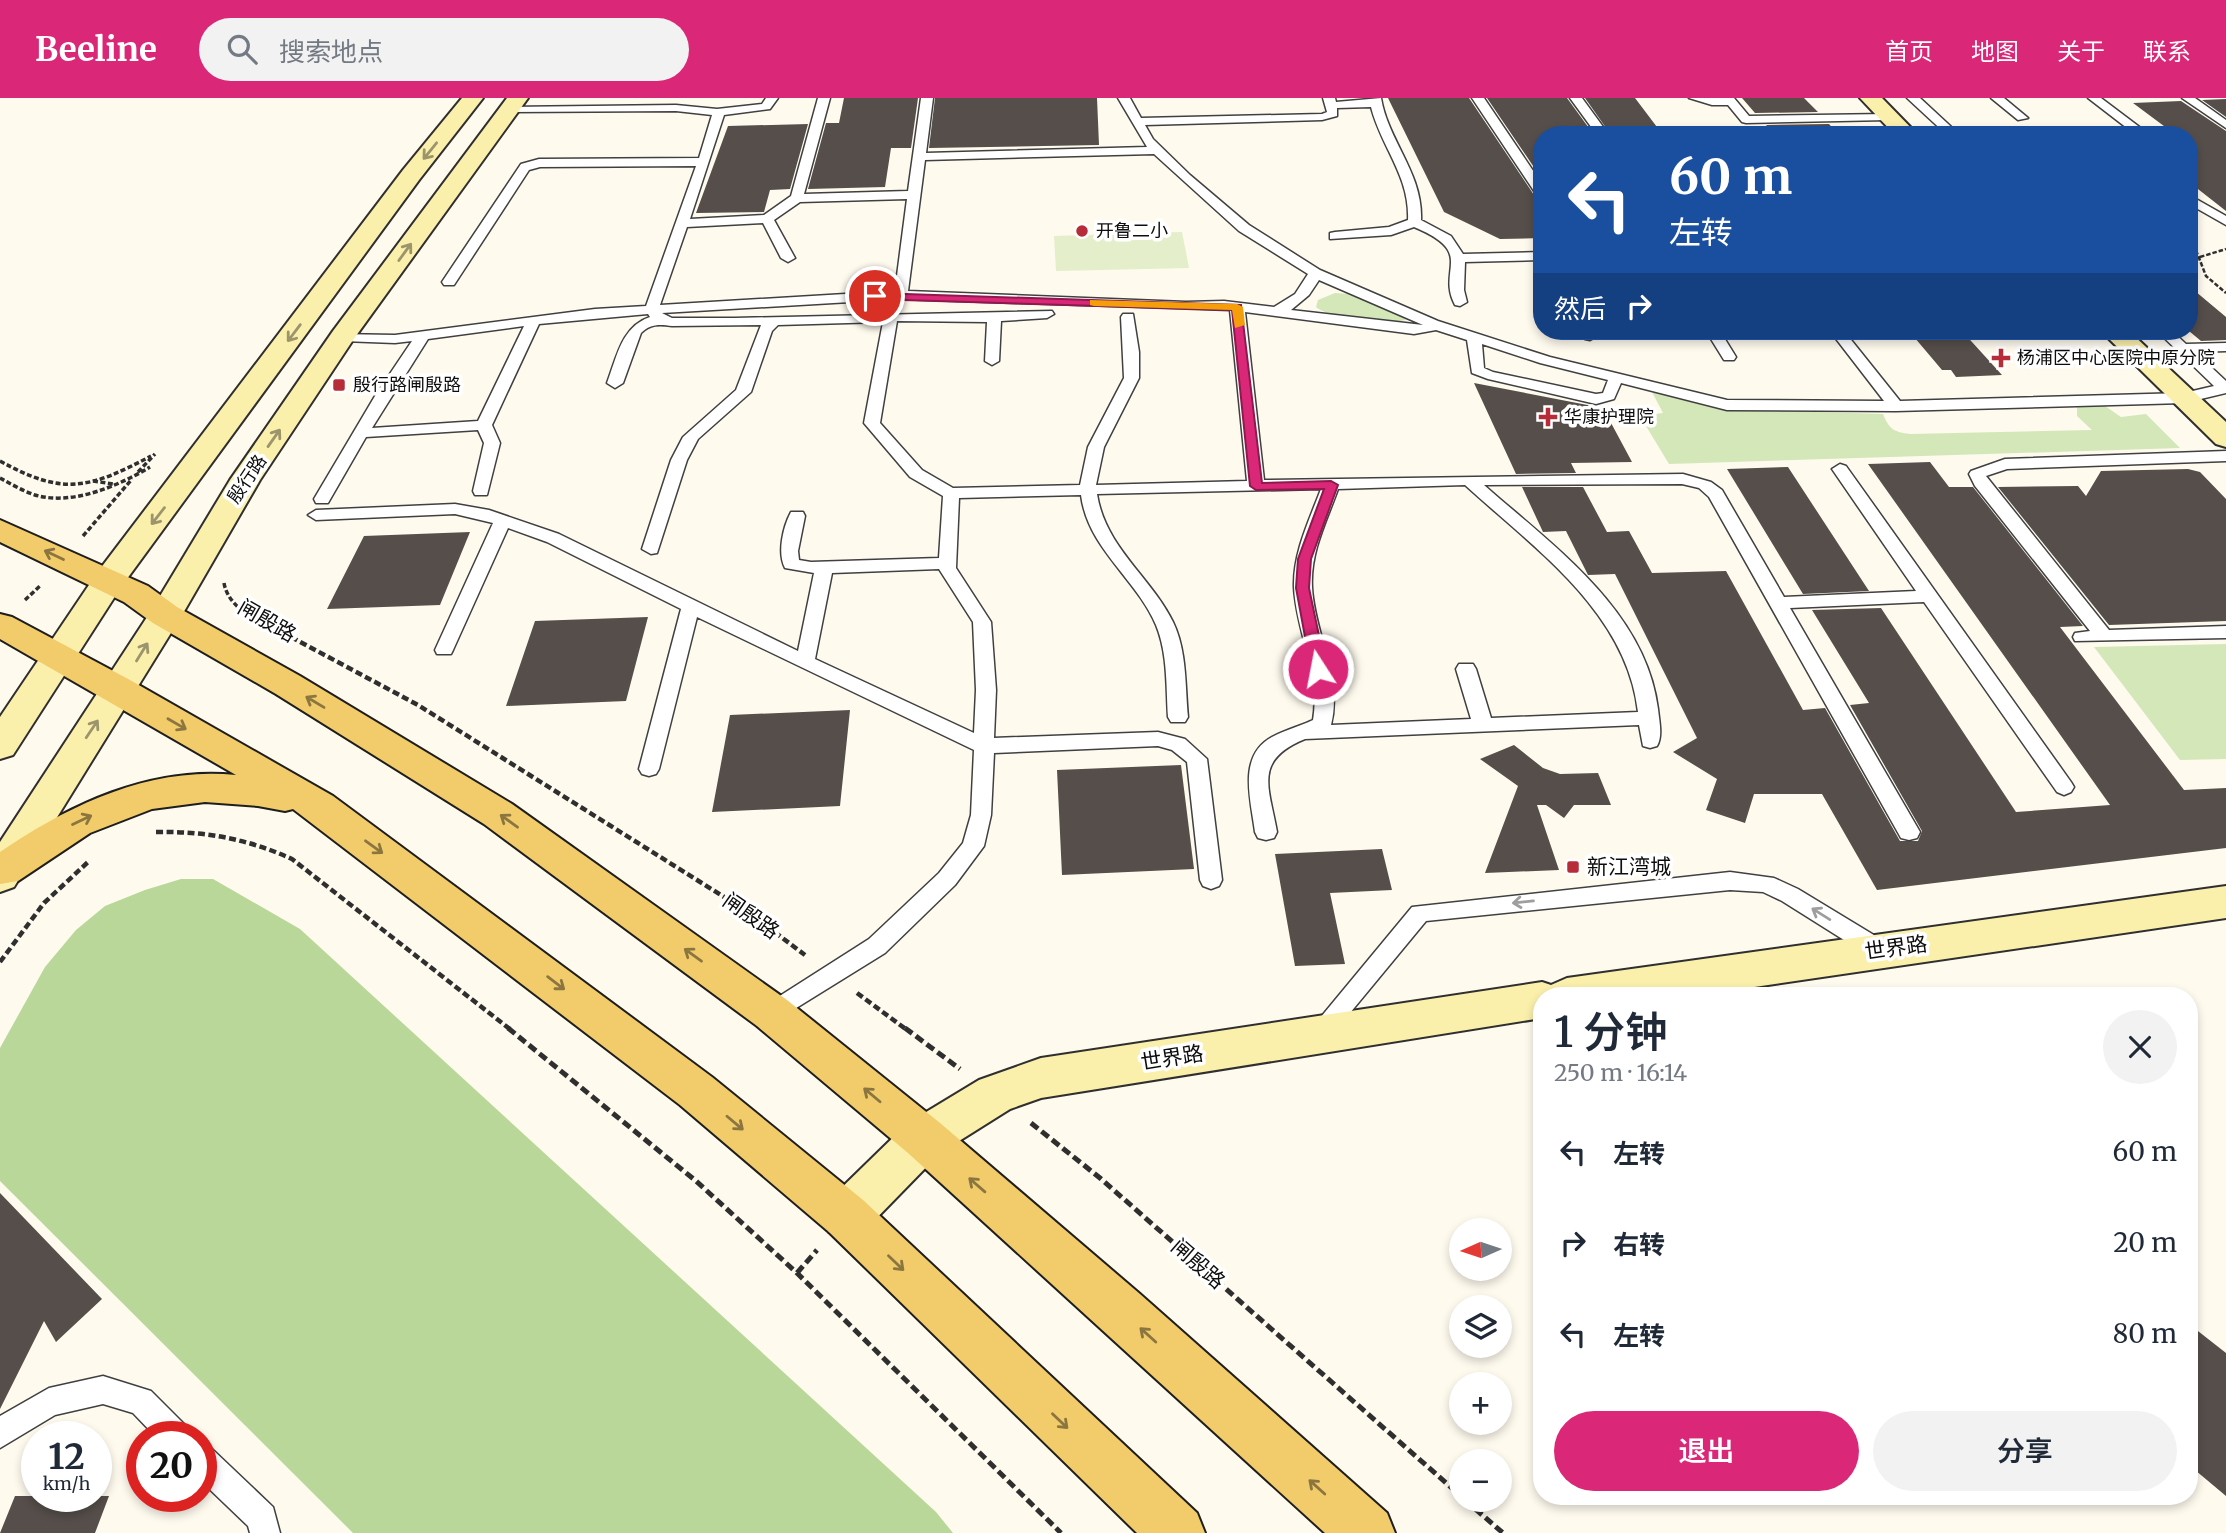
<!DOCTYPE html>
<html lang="zh">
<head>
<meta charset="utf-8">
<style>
  body { margin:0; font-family:Merriweather,"Noto Sans SC",serif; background:#f2f2f3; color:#1f2937; height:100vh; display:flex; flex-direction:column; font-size:26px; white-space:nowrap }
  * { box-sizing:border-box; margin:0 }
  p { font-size:23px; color:#747a83 }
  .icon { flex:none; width:38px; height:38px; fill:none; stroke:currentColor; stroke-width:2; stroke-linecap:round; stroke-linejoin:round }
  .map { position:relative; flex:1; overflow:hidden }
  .drawer { position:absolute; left:1533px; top:889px; width:665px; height:518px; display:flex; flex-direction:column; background:#fff; border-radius:28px; box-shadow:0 4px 10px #0003 }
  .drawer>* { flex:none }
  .hud { position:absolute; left:1533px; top:28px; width:665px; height:214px; border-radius:28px; box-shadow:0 4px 10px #0003; background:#1a4fa0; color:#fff; overflow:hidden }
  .needle { width:46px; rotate:267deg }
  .buttons { position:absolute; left:1449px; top:1120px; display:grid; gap:14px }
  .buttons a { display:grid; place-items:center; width:63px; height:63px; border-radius:50%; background:#fff; box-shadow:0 4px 10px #0003; font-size:35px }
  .speed { position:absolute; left:21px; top:1323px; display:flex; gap:14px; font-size:35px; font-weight:700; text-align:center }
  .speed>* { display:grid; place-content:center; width:91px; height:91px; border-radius:50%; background:#fff; box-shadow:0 4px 10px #0003; line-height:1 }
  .speed small { font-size:18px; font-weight:400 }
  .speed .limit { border:10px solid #d22; background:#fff; color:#111 }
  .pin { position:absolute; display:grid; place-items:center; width:60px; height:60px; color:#fff; margin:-30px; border:4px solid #fff; border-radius:50%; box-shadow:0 2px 7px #0007 }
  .me { position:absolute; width:77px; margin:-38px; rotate:349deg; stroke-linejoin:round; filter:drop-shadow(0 0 5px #0008) }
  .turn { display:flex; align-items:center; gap:24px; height:147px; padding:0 21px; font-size:32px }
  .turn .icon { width:91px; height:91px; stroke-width:2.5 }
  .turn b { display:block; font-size:49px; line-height:60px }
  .then { display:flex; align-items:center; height:66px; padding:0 21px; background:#0003; gap:14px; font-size:26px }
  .round { display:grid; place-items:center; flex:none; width:74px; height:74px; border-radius:37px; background:#f2f2f3 }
  .headline { display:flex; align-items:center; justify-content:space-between; height:119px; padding:0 21px }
  h1 { font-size:42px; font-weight:600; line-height:52px }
  .button { display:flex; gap:14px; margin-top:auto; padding:14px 21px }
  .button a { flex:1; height:80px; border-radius:42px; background:#db2777; color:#fff; font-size:28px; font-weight:600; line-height:80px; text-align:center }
  .button a+a { background:#f2f2f3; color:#1f2937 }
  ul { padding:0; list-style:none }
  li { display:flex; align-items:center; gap:21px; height:91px; padding:0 21px }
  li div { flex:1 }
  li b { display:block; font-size:26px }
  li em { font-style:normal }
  header { display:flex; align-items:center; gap:42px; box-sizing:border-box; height:98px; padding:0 35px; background:#db2777; color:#fff }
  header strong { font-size:33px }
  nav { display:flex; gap:38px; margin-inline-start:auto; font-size:24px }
  .search { width:490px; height:63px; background:#f2f2f3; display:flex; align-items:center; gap:18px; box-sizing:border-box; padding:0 24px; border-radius:38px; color:#747a83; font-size:26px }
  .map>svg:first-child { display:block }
  .green { fill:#d3e7b9 }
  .forest { fill:#b8d799 }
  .pitch { fill:#e4eeca }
  .building { fill:#554e4a }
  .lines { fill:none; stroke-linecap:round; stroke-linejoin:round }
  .lane-casing { stroke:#404040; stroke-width:3 }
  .secondary-casing { stroke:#2f2f2f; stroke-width:4 }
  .primary-casing { stroke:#1e1e1e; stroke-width:4 }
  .path-far3 { stroke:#2f2f2f; stroke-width:2.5; stroke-dasharray:4.5 2; stroke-linecap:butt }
  .path-far2 { stroke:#2f2f2f; stroke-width:3.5; stroke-dasharray:5 2.5; stroke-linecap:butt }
  .path-far1 { stroke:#2f2f2f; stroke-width:4.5; stroke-dasharray:7 3.5; stroke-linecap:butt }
  .path { stroke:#2f2f2f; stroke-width:5; stroke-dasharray:9 4.5; stroke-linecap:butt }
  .lane { fill:#fff; fill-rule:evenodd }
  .secondary { fill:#fbefac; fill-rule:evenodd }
  .primary { fill:#f2cb6a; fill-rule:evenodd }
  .oneway { stroke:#9c956c }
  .oneway2 { stroke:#8b7640 }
  .oneway3 { stroke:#9e9e9e }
  .route { fill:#db2777; stroke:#8e194d; stroke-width:2 }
  .slow { fill:#f59e0b }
  .poi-dot { fill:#b62c39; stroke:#fff; stroke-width:2.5 }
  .labels { text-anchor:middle; stroke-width:7; stroke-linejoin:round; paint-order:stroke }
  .far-poi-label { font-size:18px; fill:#0d0d0d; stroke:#fff; text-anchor:start }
  .far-street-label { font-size:18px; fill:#0d0d0d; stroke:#fff }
  .street-label { font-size:21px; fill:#0d0d0d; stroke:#fff }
  .poi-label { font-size:21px; fill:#0d0d0d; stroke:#fff; text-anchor:start }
</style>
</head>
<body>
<header>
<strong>Beeline</strong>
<div class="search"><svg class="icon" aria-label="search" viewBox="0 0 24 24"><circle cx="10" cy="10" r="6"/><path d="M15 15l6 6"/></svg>搜索地点</div>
<nav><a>首页</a><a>地图</a><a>关于</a><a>联系</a></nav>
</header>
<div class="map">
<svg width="2226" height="1435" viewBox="0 0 2226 1435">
  <rect width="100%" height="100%" fill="#fefaee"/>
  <path class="green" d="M1335,195L1350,196L1401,216L1406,222C1388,227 1330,221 1316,209L1318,202Z
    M1652,294L1718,311L1883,316C1889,331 1894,334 1910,336L2092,332L2077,318V309L2105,308L2121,319L2146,316L2180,350L1669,366L1640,318L1663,315Z
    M2226,546V661L2180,662L2094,549Z"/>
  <path class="forest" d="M181,781H213L300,831L936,1414L953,1435H353L0,1083V950L45,869L76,832L105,808L145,792Z"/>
  <path class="pitch" d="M1182,134L1189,170L1056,173L1054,138Z"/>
  <path class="building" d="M844,0H918L911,50H891L885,89L808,91L826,25H839Z
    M935,0H1097L1099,47L929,50Z
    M1388,0H1469L1536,100L1542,102V140L1500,141L1444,114Z
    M1487,0H1567L1594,37H1542V81Z
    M1585,0H1635L1663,37H1611Z
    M1742,0H1804L1818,14L1755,15Z
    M2226,1V19L2202,2Z
    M2181,3L2226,33V113L2189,84V37H2176L2133,5Z
    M808,26L790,91L770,92L764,114L696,115L728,28Z
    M1829,26L1839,37H1775L1766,27Z
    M2189,188L2226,219V242L2201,243L2189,233Z
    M1909,233H1962L2002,277L1956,279L1951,272H1942Z
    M1474,285L1603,310L1632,364L1571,365L1576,375L1516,376Z
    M1930,364L1949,389H1973L2083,528L2060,529L2184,692L2226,690V750L1877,792L1822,696H1754L1745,725L1706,712L1717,681L1673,654L1697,640L1615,476L1588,477L1566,433L1543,434L1522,389H1583L1607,434L1629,433L1652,475L1726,473L1803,612L1825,610L1900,743H1918L1922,733L1850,607L1869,605L1812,512L1881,510L2016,714L2110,707L1868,366Z
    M1788,369L1869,493L1803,496L1727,371Z
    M2188,371L2200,374L2226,401V523L2109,527L1998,389L2078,388L2086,398L2101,373Z
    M470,434L440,507L327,511L364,438Z
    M648,519L626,603L506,608L535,523Z
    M850,612L840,708L712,714L730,617Z
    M1514,647L1543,670L1560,676L1598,675L1611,707H1574L1564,720L1546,707H1537L1559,772L1485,775L1518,688L1480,661Z
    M1181,667L1194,771L1062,777L1057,672Z
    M1382,751L1392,792L1330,795L1345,866L1295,868L1275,756Z
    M0,1095L102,1201L56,1244L44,1223L0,1311Z
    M2189,1226L2226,1255V1398L2189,1367Z
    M15,1398H109L95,1435H0Z"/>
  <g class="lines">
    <g class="lane-casing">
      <path id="lane" d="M766,0H778L770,11L724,17L690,121L764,117L791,98L818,0H830L804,96L908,93L921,0H933L926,55L1147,49L1118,0H1130L1141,20L1322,16L1327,14L1323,0H1335L1336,4L1381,0C1388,43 1423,75 1421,122L1451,138L1463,156L1542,154V162L1465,164L1464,192L1467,204L1460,208L1455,207C1436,171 1477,155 1414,129L1391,137L1330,141V135L1335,134L1389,129L1408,122C1410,78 1381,49 1371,9L1337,10V18L1322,22L1145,27L1153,41L1190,77L1249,127L1320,172L1438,223L1550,259L1727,302L1884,303L1830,233H1844L1900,303L2184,295L2214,288L2157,233H2172L2186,246L2226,245V253L2195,254L2226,283V295L2184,305L1896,313L1727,312L1621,285L1614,301L1596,306L1488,281L1472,275L1467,242L1436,232L1414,236L1245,214L1264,382L1683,376L1711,384L1722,392L1784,499L1916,493L1832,371L1840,366L1846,368L2071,684L2074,689L2071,694L2064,697L2057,694L1924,504L1790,510L1920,734L1917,740L1909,742L1901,740L1709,399L1699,390L1682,386L1484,387C1553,448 1646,513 1658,611C1659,622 1663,638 1657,648L1650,650L1643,648L1639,627L1305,641C1253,662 1269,689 1277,734L1274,740L1266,742L1258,740L1255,734C1251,702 1237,658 1272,639C1285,632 1300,628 1313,622C1321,577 1296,534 1294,489C1293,455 1309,423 1321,391L1097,396C1105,449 1151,479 1173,524C1187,553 1185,588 1188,619L1185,624H1171L1168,619C1166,589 1168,556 1156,527C1136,480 1088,451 1081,397L959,400L956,470L991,524L996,592L994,640L1158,634L1185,641L1207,661L1222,782L1219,788L1211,791L1203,788L1200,782L1187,664L1172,652L1158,648L994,655L991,717L984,748L955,787L885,855L772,925L764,922L760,915L764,908L869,841L939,775L963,745L971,717L974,652L697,519L659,671L656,676L649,678L642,676L639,671L681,511L547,444L508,430L453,552L451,556H437L435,552L493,425L455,416L316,422L308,417L316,412L455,406L489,412L559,436L798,553L814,475L785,470C777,455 783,429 791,414H803L805,418L798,453L799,462L811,464L939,460L943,398L910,379L864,325L883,224L778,227L772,233L751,294L698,341L687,362L657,455L651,456L642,451L671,362L683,339L736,292L761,227L672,228C659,226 650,226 641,235L623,285L615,290L607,285C617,259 621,229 650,219L648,216L539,226L492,327L500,345L487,397H475L473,393L484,345L478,332L366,339L328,405H316L314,401L375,298L412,243L395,245L342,243L337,242L335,239L337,236L395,237L595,211L646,208L696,68L540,69L529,72L454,187H444L442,184L521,66L539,61L699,60L712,17L676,13L510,14L504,11L506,9L676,7L717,11L762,6ZM1154,56L1239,133L1308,176L1295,196L1274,209L1224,203L1186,204L908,193L925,62ZM907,101L895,193L660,207L687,129L763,125L781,160L788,164L795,160L774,122L800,104ZM1319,182L1423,227L1291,212L1309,197ZM901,201L1230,212L1247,383L1096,387L1104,349L1139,280V254L1133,216H1123L1121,219L1124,280L1088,349L1080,387L953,390L922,372L880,325L897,223L987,224L985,263L992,267L999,263L1001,223L1047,220L1054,216L1052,213L735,220H672L662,215ZM524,228L478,323L372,330L428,241ZM1482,246L1540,265L1608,282L1603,295L1596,296L1493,274L1484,270ZM1465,387C1534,450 1627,514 1638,614L1491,620L1476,571L1473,566H1459L1456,571L1471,621L1331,627C1343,580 1314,535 1312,489C1310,454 1327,422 1338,391ZM939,471L973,524L976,592L974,635L815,561L832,475Z
        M1472,0H1484L1542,86V100L1538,99Z
        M1570,0H1582L1609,37H1597Z
        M1689,0H1734L1749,18L1888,16L1894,19L1888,22L1746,25L1742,24L1728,7H1712Z
        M1907,0H1920L1960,37H1947Z
        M1991,0H2004L2028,20L2018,22Z
        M2088,0H2101L2150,37H2136Z
        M2182,0H2195L2226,22V30Z
        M2189,97L2226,118V127L2189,106Z
        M1580,233H1594L1597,238L1590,242L1585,241Z
        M1706,233H1720L1736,259L1734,262H1724Z
        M2002,233H2100L2093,237L2006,240L1999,236Z
        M2226,353V363L2007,371L1986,378L2109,532L2226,528V540L2075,543L2073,539L2075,535L2090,533L1975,388L1969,376L1971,373L2005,361Z
        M1730,774L1774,780L1798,791L1887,845L1890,852L1887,859L1879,861L1871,859L1782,803L1763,794L1730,792L1426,823L1326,944L1318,947L1310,944L1306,937L1412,809Z
        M103,1278L151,1293L187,1329L192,1339H156L133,1315L103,1306L55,1317L0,1350V1318L49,1290Z
        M201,1347L212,1351L273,1409L280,1435H250L248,1428L201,1383Z"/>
    </g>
    <g class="secondary-casing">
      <path id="secondary" d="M462,0H483L419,82L121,489L13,657L0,661V619L97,475L403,72Z
        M507,0H528L353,242L260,382L182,517L14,789L0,794V744L151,513L230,382L333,233Z
        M1860,0H1882L1918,37H1895Z
        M2101,233H2129L2226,324V349L2216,346Z
        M2226,788V820L1693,898H1542V920L1041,1000L1010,1011L940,1055L863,1134L846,1141L829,1134L822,1118L829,1102L908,1025L979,982L1041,960L1542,884L1551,887L1567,880Z"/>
    </g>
    <g class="primary-casing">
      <path id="primary" d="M0,422L148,488L177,509L300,578L512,706L787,902L940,1025L1140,1196L1387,1415L1395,1435H1325L908,1055L757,928L484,726L276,596L153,525L124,504L0,444Z
        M0,516L12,519L130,582L333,698L712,979L863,1102L1197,1415L1205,1435H1137L829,1134L680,1007L293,711L285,713L258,708L205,704L152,711L90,735L18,783L0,786V754C69,707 150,668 236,677L0,541Z"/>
    </g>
    <path class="path-far3" d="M2043,34L2053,37
      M2189,134L2206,178L2226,195
      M2200,159L2226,151"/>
    <path class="path-far2" d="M0,363C63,398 89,391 151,358
      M138,374L155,356
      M0,380C11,386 23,393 35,397C72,408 118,388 150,369
      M93,383L113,386
      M83,438L132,381
      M224,485C229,515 270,528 294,541
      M25,502L41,487"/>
    <path class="path-far1" d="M291,539L418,607L748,814L805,857
      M156,734C205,733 248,741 292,761L511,932
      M0,864L44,805L88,764
      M857,895L907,932"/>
    <path class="path" d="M508,930L696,1083L797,1175L1061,1435
      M905,930L960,971
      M1031,1025L1100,1080L1461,1398
      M797,1175L817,1152
      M1465,1402L1503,1435"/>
    <use href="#lane" class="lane"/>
    <use href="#secondary" class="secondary"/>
    <use href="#primary" class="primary"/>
  </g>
  <defs><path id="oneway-shaft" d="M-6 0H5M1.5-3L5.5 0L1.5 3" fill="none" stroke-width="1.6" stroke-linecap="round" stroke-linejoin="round" transform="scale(1.75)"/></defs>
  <g class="oneway">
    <use href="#oneway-shaft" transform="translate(430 53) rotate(129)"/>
    <use href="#oneway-shaft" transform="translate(405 154) rotate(-54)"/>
    <use href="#oneway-shaft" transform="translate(294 235) rotate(127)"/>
    <use href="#oneway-shaft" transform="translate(274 340) rotate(-55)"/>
    <use href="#oneway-shaft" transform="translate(158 418) rotate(128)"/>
    <use href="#oneway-shaft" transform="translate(142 554) rotate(-58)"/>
    <use href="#oneway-shaft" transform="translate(92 631) rotate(-56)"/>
  </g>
  <g class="oneway2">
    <use href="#oneway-shaft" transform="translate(54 457) rotate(-155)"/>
    <use href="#oneway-shaft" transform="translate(315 604) rotate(-149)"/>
    <use href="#oneway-shaft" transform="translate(177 626) rotate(30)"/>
    <use href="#oneway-shaft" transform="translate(82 722) rotate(-25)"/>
    <use href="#oneway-shaft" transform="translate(509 723) rotate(-144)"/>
    <use href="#oneway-shaft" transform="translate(374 749) rotate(36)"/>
    <use href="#oneway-shaft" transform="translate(693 857) rotate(-144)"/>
    <use href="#oneway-shaft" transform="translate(556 885) rotate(37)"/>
    <use href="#oneway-shaft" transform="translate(872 997) rotate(-140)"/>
    <use href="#oneway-shaft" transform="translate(735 1025) rotate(40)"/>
    <use href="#oneway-shaft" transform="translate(977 1087) rotate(-139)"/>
    <use href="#oneway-shaft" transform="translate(896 1165) rotate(44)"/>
    <use href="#oneway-shaft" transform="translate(1148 1237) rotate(-138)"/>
    <use href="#oneway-shaft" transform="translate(1060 1323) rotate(44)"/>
    <use href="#oneway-shaft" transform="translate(1317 1389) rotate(-138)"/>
  </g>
  <g class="oneway3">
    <use href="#oneway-shaft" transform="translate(1523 804) rotate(174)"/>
    <use href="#oneway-shaft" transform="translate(1821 816) rotate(-148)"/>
  </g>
  <path class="route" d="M875,195L1241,207L1262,385L1331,383L1338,387L1311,461L1309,490L1326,571L1324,574H1313L1311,571L1296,490L1298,461L1324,391L1256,392L1250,388L1232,212L871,201V196Z"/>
  <path class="slow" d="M1090,202L1237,206L1243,209L1245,227L1235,230L1232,212L1094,208L1090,207Z"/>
  <g class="poi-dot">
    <circle cx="1082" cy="133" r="7"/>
    <path d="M1997.5 249.5h7v7h7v7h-7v7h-7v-7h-7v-7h7z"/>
    <rect x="332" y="280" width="14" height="14" rx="3.5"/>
    <path d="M1544.5 308.5h7v7h7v7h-7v7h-7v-7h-7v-7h7z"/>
    <rect x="1566" y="762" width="14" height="14" rx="3.5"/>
  </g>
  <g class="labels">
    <g class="far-poi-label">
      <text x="1096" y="139">开鲁二小</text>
      <text x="2017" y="266">杨浦区中心医院中原分院</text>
      <text x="353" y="293">殷行路闸殷路</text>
      <text x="1564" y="325">华康护理院</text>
    </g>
    <g class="far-street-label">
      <text transform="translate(247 381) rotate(-56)" y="6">殷行路</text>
    </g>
    <g class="street-label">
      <text transform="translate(267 523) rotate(30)" y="7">闸殷路</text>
      <text transform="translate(751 818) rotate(35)" y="7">闸殷路</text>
      <text transform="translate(1896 850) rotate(-8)" y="7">世界路</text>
      <text transform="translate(1172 960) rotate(-9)" y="7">世界路</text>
      <text transform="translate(1198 1166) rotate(41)" y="7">闸殷路</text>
    </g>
    <g class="poi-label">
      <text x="1587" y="776">新江湾城</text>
    </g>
  </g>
</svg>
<div class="buttons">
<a><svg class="needle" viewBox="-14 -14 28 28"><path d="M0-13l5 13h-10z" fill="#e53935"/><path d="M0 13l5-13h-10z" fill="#747a83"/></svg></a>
<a><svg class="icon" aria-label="layers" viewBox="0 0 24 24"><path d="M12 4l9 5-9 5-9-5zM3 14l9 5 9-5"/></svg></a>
<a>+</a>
<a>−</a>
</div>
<div class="speed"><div>12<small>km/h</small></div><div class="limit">20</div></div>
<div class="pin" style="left:875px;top:198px;background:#d93025"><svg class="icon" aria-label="arrive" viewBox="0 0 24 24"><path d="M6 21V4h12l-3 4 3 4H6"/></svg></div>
<svg class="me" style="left:1318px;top:571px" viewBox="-20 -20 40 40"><circle r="17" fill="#db2777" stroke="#fff" stroke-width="3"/><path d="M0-11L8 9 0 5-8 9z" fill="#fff"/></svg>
<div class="hud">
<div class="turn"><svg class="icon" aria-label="left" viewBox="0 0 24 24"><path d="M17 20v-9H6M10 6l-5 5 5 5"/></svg><div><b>60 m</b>左转</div></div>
<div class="then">然后<svg class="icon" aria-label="right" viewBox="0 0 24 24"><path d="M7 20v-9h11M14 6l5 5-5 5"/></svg></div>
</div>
<section class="drawer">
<div class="headline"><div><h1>1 分钟</h1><p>250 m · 16:14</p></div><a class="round"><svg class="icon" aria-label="close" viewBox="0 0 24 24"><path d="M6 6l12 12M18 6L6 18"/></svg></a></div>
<ul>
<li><svg class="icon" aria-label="left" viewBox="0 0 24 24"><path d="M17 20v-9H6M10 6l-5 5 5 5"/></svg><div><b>左转</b></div><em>60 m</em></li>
<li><svg class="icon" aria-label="right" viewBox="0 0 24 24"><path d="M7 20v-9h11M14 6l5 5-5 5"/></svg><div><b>右转</b></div><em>20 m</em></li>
<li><svg class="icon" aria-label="left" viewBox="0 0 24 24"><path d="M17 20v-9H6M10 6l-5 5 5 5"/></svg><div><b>左转</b></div><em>80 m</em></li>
</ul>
<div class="button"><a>退出</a><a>分享</a></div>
</section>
</div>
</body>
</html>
